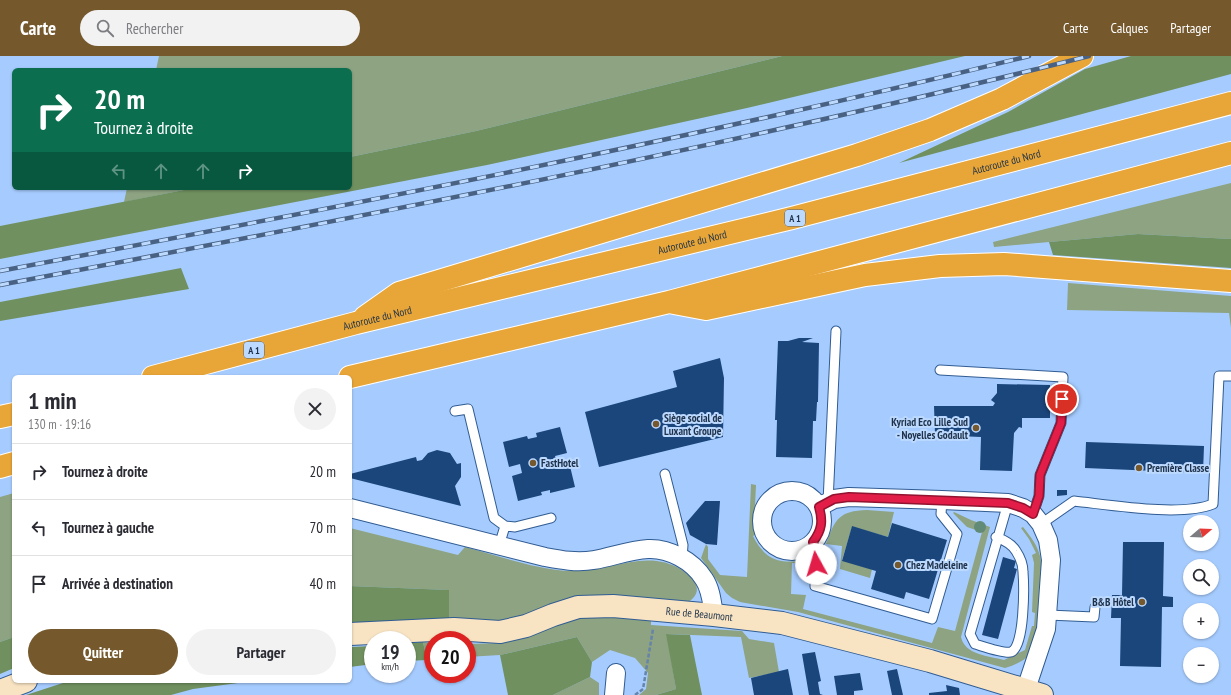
<!DOCTYPE html>
<html lang="fr">
<head>
<meta charset="utf-8">
<style>
  body { margin:0; font-family:"PT Sans Narrow",sans-serif; background:#f2f2f3; color:#2b2b33; height:100vh; display:flex; flex-direction:column; font-size:15px; white-space:nowrap }
  * { box-sizing:border-box; margin:0 }
  p { font-size:13px; color:#7c7c81 }
  .icon { flex:none; width:22px; height:22px; fill:none; stroke:currentColor; stroke-width:2; stroke-linecap:round; stroke-linejoin:round }
  .map { position:relative; flex:1; overflow:hidden }
  .details { position:absolute; left:12px; top:319px; width:340px; height:308px; display:flex; flex-direction:column; background:#fff; border-radius:6px; box-shadow:0 1px 3px #0004 }
  .details>* { flex:none }
  .guide { position:absolute; left:12px; top:12px; width:340px; height:122px; border-radius:6px; box-shadow:0 1px 3px #0004; background:#0b6e4f; color:#fff; overflow:hidden }
  .needle { width:26px; rotate:71deg }
  .buttons { position:absolute; left:1183px; top:459px; display:grid; gap:8px }
  .buttons a { display:grid; place-items:center; width:36px; height:36px; border-radius:50%; background:#fff; box-shadow:0 1px 3px #0004; font-size:20px }
  .speed { position:absolute; left:364px; top:575px; display:flex; gap:8px; font-size:20px; font-weight:700; text-align:center }
  .speed>* { display:grid; place-content:center; width:52px; height:52px; border-radius:50%; background:#fff; box-shadow:0 1px 3px #0004; line-height:1 }
  .speed small { font-size:10px; font-weight:400 }
  .speed .limit { border:6px solid #d22; background:#fff; color:#111 }
  .pin { position:absolute; display:grid; place-items:center; width:34px; height:34px; color:#fff; margin:-17px; border:2px solid #fff; border-radius:50%; box-shadow:0 1px 4px #0007 }
  .me { position:absolute; width:44px; margin:-22px; rotate:354deg; stroke-linejoin:round; filter:drop-shadow(0 0 3px #0008) }
  .turn { display:flex; align-items:center; gap:14px; height:84px; padding:0 16px; font-size:18px }
  .turn .icon { width:52px; height:52px; stroke-width:2.5 }
  .turn b { display:block; font-size:28px; line-height:34px }
  .lanes { display:flex; align-items:center; height:38px; padding:0 16px; background:#0003; justify-content:center; gap:20px; direction:ltr }
  .lanes .off { opacity:.35 }
  .round { display:grid; place-items:center; flex:none; width:42px; height:42px; border-radius:21px; background:#f2f2f3 }
  .headline { display:flex; align-items:center; justify-content:space-between; height:68px; padding:0 16px }
  h1 { font-size:24px; font-weight:700; line-height:30px }
  .action { display:flex; gap:8px; margin-top:auto; padding:8px 16px }
  .action a { flex:1; height:46px; border-radius:24px; background:#75582c; color:#fff; font-size:16px; font-weight:700; line-height:46px; text-align:center }
  .action a+a { background:#f2f2f3; color:#2b2b33 }
  ul { padding:0; list-style:none }
  li { display:flex; align-items:center; gap:12px; height:56px; padding:0 16px; border-top:1px solid #e1e1e2 }
  li div { flex:1 }
  li b { display:block; font-size:15px }
  li em { font-style:normal }
  header { display:flex; align-items:center; gap:24px; box-sizing:border-box; height:56px; padding:0 20px; background:#75582c; color:#fff }
  header strong { font-size:19px }
  nav { display:flex; gap:22px; margin-inline-start:auto; font-size:14px }
  .search { width:280px; height:36px; background:#f2f2f3; display:flex; align-items:center; gap:10px; box-sizing:border-box; padding:0 14px; border-radius:22px; color:#7c7c81; font-size:15px }
  .map>svg:first-child { display:block }
  .green { fill:#8da382 }
  .forest { fill:#70915f }
  .building { fill:#1b467c }
  .lines { fill:none; stroke-linecap:round; stroke-linejoin:round }
  .lane-casing { stroke:#305c93; stroke-width:11 }
  .street-casing { stroke:#305c93; stroke-width:20 }
  .secondary-casing { stroke:#305c93; stroke-width:24 }
  .highway-casing { stroke:#fff; stroke-width:24 }
  .path { stroke:#6683a9; stroke-width:2.5; stroke-dasharray:4 2; stroke-linecap:butt }
  .lane { stroke:#fff; stroke-width:9 }
  .street { stroke:#fff; stroke-width:18 }
  .secondary { stroke:#f8e4c3; stroke-width:22 }
  .highway { stroke:#e9a638; stroke-width:22 }
  .rail-casing { stroke:#496283; stroke-width:4.5 }
  .rail { stroke:#bcd9ff; stroke-width:3; stroke-dasharray:9; stroke-linecap:butt }
  .tree { fill:#618a77 }
  .route-casing { stroke:#92132f; stroke-width:10 }
  .route { stroke:#e11d48; stroke-width:7 }
  .poi-dot { fill:#75582c; stroke:#bcd9ff; stroke-width:1.5 }
  .labels { text-anchor:middle; stroke-width:4; stroke-linejoin:round; paint-order:stroke }
  .shield { fill:#bcd9ff; stroke:#4d6380; stroke-width:1 }
  .shield-label { font-size:10px; font-weight:bold; fill:#1e3149 }
  .street-label { font-size:11px; fill:#1e3149; stroke:#bcd9ff }
  .poi-label { font-size:11px; font-weight:bold; fill:#1e3149; stroke:#bcd9ff; text-anchor:start }
</style>
</head>
<body>
<header>
<strong>Carte</strong>
<div class="search"><svg class="icon" aria-label="search" viewBox="0 0 24 24"><circle cx="10" cy="10" r="6"/><path d="M15 15l6 6"/></svg>Rechercher</div>
<nav><a>Carte</a><a>Calques</a><a>Partager</a></nav>
</header>
<div class="map">
<svg width="1231" height="639" viewBox="0 0 1231 639">
  <rect width="100%" height="100%" fill="#a6ccff"/>
  <path class="green" d="M159,0H782L476,75L350,101V14H156Z
    M1231,127V183L1138,178L994,191L993,186Z
    M127,132H194L124,146Z
    M1068,227L1231,240V272L1229,257L1067,254Z
    M751,428L756,429L754,471L756,478L753,480C766,506 781,508 807,504V508L792,507L791,538L806,539L803,553L932,587L938,571L955,575L982,476L967,471L953,457L954,456L971,464L990,471L961,581C965,599 989,600 1004,604L1025,594L1032,570H1034L1035,557L1032,556L1034,507L1032,499L1036,497L1029,483L1021,472L1023,471C1030,480 1037,488 1040,500C1045,519 1040,581 1029,599C1024,605 1013,610 1005,612L798,556L740,546L732,542L726,537L701,502L706,488L708,491V503L720,519L747,521Z
    M14,437V581L0,586V441Z
    M867,454L894,456L888,481L852,471L842,504L872,513L870,522L840,513L842,490L826,488C835,463 839,455 867,454Z
    M350,472L458,499L465,491C499,500 534,513 569,515C608,517 646,491 682,514C687,518 694,522 696,529C699,536 694,543 688,546L587,539L568,542L521,561L502,565L449,562L448,534L350,530Z
    M601,560L651,564V569L742,575L749,583L774,587L779,616L749,622L741,581L667,578L676,633L656,639H639L646,633L648,617L635,602L610,594L592,606L577,581L500,599L467,601V588L502,587L529,581L557,567L579,561Z
    M423,586L433,587V604H427Z
    M590,621L599,627V639H553Z"/>
  <path class="forest" d="M782,0H965L747,52L487,109L0,203V170L194,132H350V101L476,75Z
    M1131,0H1231V18L899,107L1008,56L1085,13Z
    M1138,178L1231,183V212L1053,199L1049,186Z
    M181,212L189,233L0,265V246Z
    M350,530L449,534V562L350,568Z
    M666,578L690,579L702,639H656L676,633Z
    M14,581V612L0,618V586Z
    M577,581L592,606L590,621L553,639H508L500,599Z
    M423,586L427,604L407,605V587Z
    M373,590V608L350,611V591Z
    M69,625H253L193,633L171,639H26Z"/>
  <path class="building" d="M799,282H813L802,286L819,287L818,346H817L816,365H813L812,402L776,401L777,364H775L778,285H788Z
    M720,302L724,322L723,381L599,411L585,356L677,331L673,315Z
    M997,328L1050,329V362H1022V372L1019,371L1014,377L1012,415L980,414L981,381L935,379L934,350H993L995,347L991,344L997,337Z
    M560,371L567,397L555,400L558,409L569,406L575,431L550,437V434L541,436L542,439L518,445L512,420L522,417L520,408L509,411L503,386L527,380L528,383L537,381L536,377Z
    M1086,386L1204,390L1203,417L1085,412Z
    M437,394L450,397L457,408L461,407V421L455,430L461,450L350,422V418L416,401L417,405L422,404L428,397Z
    M1057,434H1067V439L1057,440Z
    M705,445H720L717,489L706,488L690,479L686,467Z
    M892,467L947,484L929,543L906,536L904,543L871,533L876,515L842,505L852,470L888,481Z
    M1123,486H1164L1163,540L1173,541V551H1162L1161,611L1120,610L1121,562H1111L1112,539H1122Z
    M1003,501L1016,505L1014,512L1017,513L998,583L982,579Z
    M815,596L821,625L818,626L820,638L823,639H809L802,598Z
    M788,613L793,639H754L751,622Z
    M897,613L903,639H892L887,615Z
    M860,617L863,634L854,635V639H837L834,620Z
    M946,629L959,632L960,639H929V637L947,635Z"/>
  <g class="lines">
    <g class="lane-casing">
      <path id="lane" d="M940,314L1063,321L1061,367L1040,419L1039,440L1033,458
        M455,355L468,353L494,462L505,470L499,490
        M665,418L683,489L682,502
        M828,446L836,275
        M1041,468L1074,445C1111,449 1181,461 1213,448L1219,320H1231
        M505,470L515,471L551,462
        M996,481C1004,484 1012,488 1016,495C1020,501 1023,509 1023,516C1024,529 1025,591 1011,596C1004,598 982,590 975,588L970,578L1008,447
        M813,486L817,497L815,530L932,563L957,478L941,458L942,444
        M1048,559L1094,561L1095,551"/>
    </g>
    <g class="street-casing">
      <path id="street" d="M762 465a30 30 0 1 1 60 0a30 30 0 1 1-60 0Z
        M819,451L834,443L849,441L942,444L1008,447L1023,452L1033,458L1041,468L1048,484L1051,504L1046,573L1026,633
        M350,452L545,501C561,504 577,507 594,504C612,501 629,494 648,493C669,492 693,505 704,523C711,533 712,547 714,559
        M614,639L616,617"/>
    </g>
    <g class="secondary-casing">
      <g id="secondary">
        <path id="s1" d="M350,578L454,573L500,576L526,570L553,559L578,551L613,550L714,559L782,567L930,605L1042,639"/>
        <path d="M0,635L26,625"/>
      </g>
    </g>
    <g class="highway-casing">
      <g id="highway">
        <path d="M674,247L706,253L865,219L940,210L1004,208L1231,225"/>
        <path d="M365,261L399,237L857,99L930,74L1002,43L1082,0"/>
        <path id="s2" d="M153,321L356,267L792,162L1231,47"/>
        <path d="M350,321L669,246L1231,97"/>
        <path d="M0,361L14,358"/>
        <path d="M0,411L14,407"/>
      </g>
    </g>
    <path class="path" d="M635,639L643,633L653,573"/>
    <use href="#lane" class="lane"/>
    <use href="#street" class="street"/>
    <use href="#secondary" class="secondary"/>
    <use href="#highway" class="highway"/>
    <g class="rail-casing">
      <path id="rail" d="M0,215C345,150 689,84 1029,0
        M0,229C364,160 729,91 1089,0"/>
    </g>
    <use href="#rail" class="rail"/>
  </g>
  <circle class="tree" cx="980" cy="471" r="6"/>
  <g class="lines">
    <g class="route-casing">
      <path id="route" d="M816,508L817,497L813,486C822,474 823,465 819,451L834,443L849,441L1008,447L1023,452L1033,458L1039,440L1040,419L1061,367L1062,343"/>
    </g>
    <use href="#route" class="route"/>
  </g>
  <g class="poi-dot">
    <circle cx="656" cy="368" r="4"/>
    <circle cx="976" cy="372" r="4"/>
    <circle cx="533" cy="407" r="4"/>
    <circle cx="1139" cy="412" r="4"/>
    <circle cx="898" cy="509" r="4"/>
    <circle cx="1142" cy="546" r="4"/>
  </g>
  <g class="labels">
    <g class="shield">
      <rect x="785" y="154" width="20" height="16" rx="3"/>
      <rect x="244" y="286" width="20" height="16" rx="3"/>
    </g>
    <g class="shield-label">
      <text x="795" y="166">A 1</text>
      <text x="254" y="298">A 1</text>
    </g>
    <g class="street-label">
      <text dy="4" stroke="none"><textPath href="#s2" startOffset="880">Autoroute du Nord</textPath></text>
      <text dy="4" stroke="none"><textPath href="#s2" startOffset="556">Autoroute du Nord</textPath></text>
      <text dy="4" stroke="none"><textPath href="#s2" startOffset="232">Autoroute du Nord</textPath></text>
      <text dy="4" stroke="none"><textPath href="#s1" startOffset="354">Rue de Beaumont</textPath></text>
    </g>
    <g class="poi-label">
      <text x="664" y="366">Siège social de<tspan x="664" dy="13">Luxant Groupe</tspan></text>
      <text x="968" y="370" text-anchor="end">Kyriad Eco Lille Sud<tspan x="968" dy="13">- Noyelles Godault</tspan></text>
      <text x="541" y="411">FastHotel</text>
      <text x="1147" y="416">Première Classe</text>
      <text x="906" y="513">Chez Madeleine</text>
      <text x="1134" y="550" text-anchor="end">B&amp;B Hôtel</text>
    </g>
  </g>
</svg>
<div class="buttons">
<a><svg class="needle" viewBox="-14 -14 28 28"><path d="M0-13l5 13h-10z" fill="#e53935"/><path d="M0 13l5-13h-10z" fill="#7c7c81"/></svg></a>
<a><svg class="icon" aria-label="search" viewBox="0 0 24 24"><circle cx="10" cy="10" r="6"/><path d="M15 15l6 6"/></svg></a>
<a>+</a>
<a>−</a>
</div>
<div class="speed"><div>19<small>km/h</small></div><div class="limit">20</div></div>
<div class="pin" style="left:1062px;top:343px;background:#d93025"><svg class="icon" aria-label="arrive" viewBox="0 0 24 24"><path d="M6 21V4h12l-3 4 3 4H6"/></svg></div>
<svg class="me" style="left:816px;top:508px" viewBox="-20 -20 40 40"><circle r="19" fill="#fff"/><path d="M0-13L10 11 0 6-10 11z" fill="#e11d48"/></svg>
<div class="guide">
<div class="turn"><svg class="icon" aria-label="right" viewBox="0 0 24 24"><path d="M7 20v-9h11M14 6l5 5-5 5"/></svg><div><b>20 m</b>Tournez à droite</div></div>
<div class="lanes"><svg class="icon off" aria-label="left" viewBox="0 0 24 24"><path d="M17 20v-9H6M10 6l-5 5 5 5"/></svg><svg class="icon off" aria-label="ahead" viewBox="0 0 24 24"><path d="M12 20V5M6 11l6-6 6 6"/></svg><svg class="icon off" aria-label="ahead" viewBox="0 0 24 24"><path d="M12 20V5M6 11l6-6 6 6"/></svg><svg class="icon" aria-label="right" viewBox="0 0 24 24"><path d="M7 20v-9h11M14 6l5 5-5 5"/></svg></div>
</div>
<section class="details">
<div class="headline"><div><h1>1 min</h1><p>130 m · 19:16</p></div><a class="round"><svg class="icon" aria-label="close" viewBox="0 0 24 24"><path d="M6 6l12 12M18 6L6 18"/></svg></a></div>
<ul>
<li><svg class="icon" aria-label="right" viewBox="0 0 24 24"><path d="M7 20v-9h11M14 6l5 5-5 5"/></svg><div><b>Tournez à droite</b></div><em>20 m</em></li>
<li><svg class="icon" aria-label="left" viewBox="0 0 24 24"><path d="M17 20v-9H6M10 6l-5 5 5 5"/></svg><div><b>Tournez à gauche</b></div><em>70 m</em></li>
<li><svg class="icon" aria-label="arrive" viewBox="0 0 24 24"><path d="M6 21V4h12l-3 4 3 4H6"/></svg><div><b>Arrivée à destination</b></div><em>40 m</em></li>
</ul>
<div class="action"><a>Quitter</a><a>Partager</a></div>
</section>
</div>
</body>
</html>
